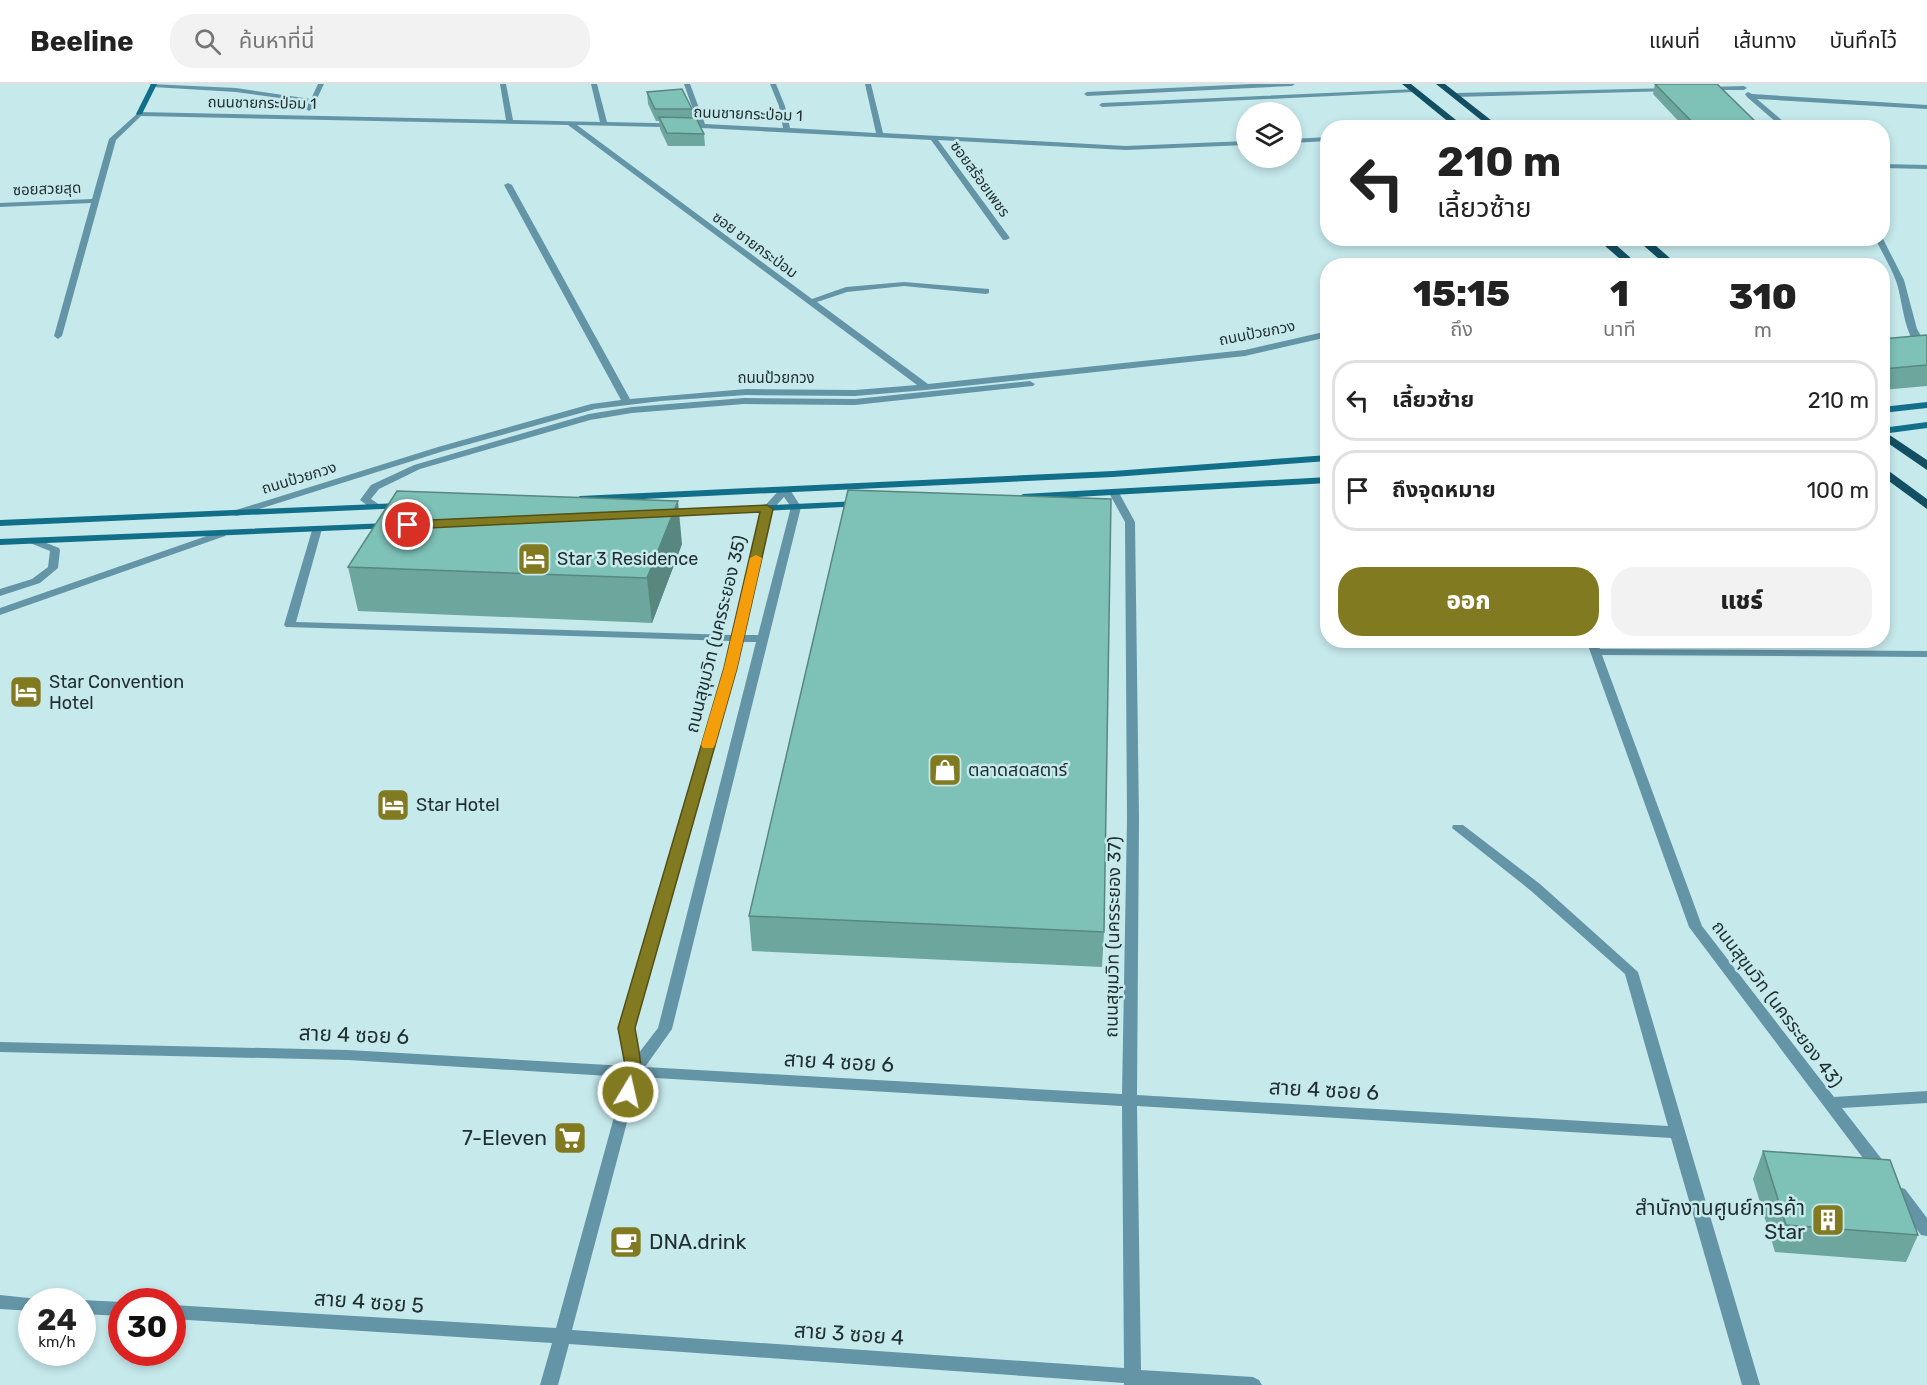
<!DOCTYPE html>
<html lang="th">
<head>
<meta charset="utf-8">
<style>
  body { margin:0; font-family:Rubik,"Noto Sans Thai",sans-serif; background:#f2f2f2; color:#222; height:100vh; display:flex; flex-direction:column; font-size:22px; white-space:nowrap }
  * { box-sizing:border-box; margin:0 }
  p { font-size:20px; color:#767676 }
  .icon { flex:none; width:33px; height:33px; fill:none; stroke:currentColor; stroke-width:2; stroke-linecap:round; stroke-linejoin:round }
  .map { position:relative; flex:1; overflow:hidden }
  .sheet { position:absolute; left:1320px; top:174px; width:570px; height:390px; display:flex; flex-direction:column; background:#fff; border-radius:24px; box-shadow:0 3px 9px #0003 }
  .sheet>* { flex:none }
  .guide { position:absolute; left:1320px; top:36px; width:570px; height:126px; border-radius:24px; box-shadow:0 3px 9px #0003; background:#fff; color:#222; overflow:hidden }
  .buttons { position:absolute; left:1236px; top:18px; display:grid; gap:12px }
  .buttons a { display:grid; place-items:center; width:66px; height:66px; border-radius:50%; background:#fff; box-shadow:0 3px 9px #0003; font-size:30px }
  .speed { position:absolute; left:18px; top:1204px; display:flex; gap:12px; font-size:30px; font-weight:700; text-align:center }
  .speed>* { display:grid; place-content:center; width:78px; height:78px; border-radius:50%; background:#fff; box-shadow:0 3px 9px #0003; line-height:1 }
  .speed small { font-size:15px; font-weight:400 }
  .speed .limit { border:9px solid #d22; background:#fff; color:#111 }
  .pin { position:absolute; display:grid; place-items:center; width:51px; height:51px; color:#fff; margin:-26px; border:3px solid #fff; border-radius:50%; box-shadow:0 2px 6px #0007 }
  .me { position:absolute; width:66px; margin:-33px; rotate:9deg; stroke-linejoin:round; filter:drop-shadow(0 0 4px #0008) }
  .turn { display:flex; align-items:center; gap:21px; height:126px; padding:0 18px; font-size:27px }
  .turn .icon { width:78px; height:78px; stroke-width:2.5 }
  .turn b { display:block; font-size:42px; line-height:51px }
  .eta { display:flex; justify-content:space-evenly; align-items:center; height:102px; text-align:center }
  .eta b { font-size:36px; font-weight:800; line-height:42px }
  .cta { display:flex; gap:12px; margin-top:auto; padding:12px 18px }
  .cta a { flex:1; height:69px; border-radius:24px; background:#827a20; color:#fff; font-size:24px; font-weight:800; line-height:69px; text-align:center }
  .cta a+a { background:#f2f2f2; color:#222 }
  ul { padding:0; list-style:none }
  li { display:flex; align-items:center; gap:18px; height:81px; margin:0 12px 9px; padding:0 6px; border:3px solid #e0e0e0; border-radius:24px }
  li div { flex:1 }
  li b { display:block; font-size:22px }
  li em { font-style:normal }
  header { display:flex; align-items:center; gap:36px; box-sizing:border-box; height:84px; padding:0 30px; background:#fff; border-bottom:2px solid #e0e0e0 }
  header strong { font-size:28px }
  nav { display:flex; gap:33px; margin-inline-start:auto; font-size:21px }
  .search { width:420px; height:54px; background:#f2f2f2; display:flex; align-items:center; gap:15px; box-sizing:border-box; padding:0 21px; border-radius:24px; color:#767676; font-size:22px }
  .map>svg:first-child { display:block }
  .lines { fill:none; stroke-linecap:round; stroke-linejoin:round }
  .street { fill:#6495a7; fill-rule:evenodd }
  .secondary { fill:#116f89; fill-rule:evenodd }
  .primary { fill:#124f62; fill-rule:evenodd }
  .wall { fill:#6ca69d }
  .shaded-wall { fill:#588780 }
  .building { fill:#7dc1b7; stroke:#588780; stroke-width:1.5 }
  .route { fill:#827a20; stroke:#544f15; stroke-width:1.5 }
  .slow { fill:#f59e0b }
  .labels { text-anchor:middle; stroke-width:5; stroke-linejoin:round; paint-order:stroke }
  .far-street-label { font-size:15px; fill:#212f30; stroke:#c6e9ec }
  .poi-label { font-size:18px; fill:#212f30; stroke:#c6e9ec; text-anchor:start }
  .street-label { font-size:18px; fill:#212f30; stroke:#c6e9ec }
  .near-street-label { font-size:21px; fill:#212f30; stroke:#c6e9ec }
  .near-poi-label { font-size:21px; fill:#212f30; stroke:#c6e9ec; text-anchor:end }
</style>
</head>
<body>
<header>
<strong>Beeline</strong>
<div class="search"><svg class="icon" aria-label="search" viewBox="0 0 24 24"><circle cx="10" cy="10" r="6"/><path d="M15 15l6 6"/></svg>ค้นหาที่นี่</div>
<nav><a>แผนที่</a><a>เส้นทาง</a><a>บันทึกไว้</a></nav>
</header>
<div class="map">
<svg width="1927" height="1301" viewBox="0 0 1927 1301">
  <rect width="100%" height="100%" fill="#c6e9ec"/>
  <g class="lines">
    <path class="street" d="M150,0L236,4L311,15L318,0H324L312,25L309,27L306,25L309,18L236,8L153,3Z
      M500,0H506L513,36L600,38L591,0H597L607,38L698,40L684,0H690L705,40L783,44L779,22L770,0H776L785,22L790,44L876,49L865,0H871L883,49L1126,62L1246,57V61L1126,66L938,56L1010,154L1006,156H1003L931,56L702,44L577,41L812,215L846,203L904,198L989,205V209L986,210L904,202L847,208L817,218L928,300L1245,266L1328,247V253L1245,272L926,306L855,312L746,311L661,317L595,325L444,367L237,432L233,431V427L438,363L591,320L621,316L504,101L508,99L512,101L630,315L746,305L855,306L917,301L568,41L141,32L116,56L62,252L58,255L54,252L91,119L0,123V119L92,115L109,55L139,28L506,36Z
      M1251,0H1295L1292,2L1087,12L1084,10L1087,8Z
      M1706,3L1744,2L1747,4L1744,6H1704V4Z
      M1673,4V6L1671,7L1455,13L1452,11L1455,9Z
      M1416,5L1417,6L1414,8L1102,23L1099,21L1102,19Z
      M1748,8L1752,10L1927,21V25L1757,15L1791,44H1783L1747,13L1745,10Z
      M1328,53V57L1292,59V55Z
      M1882,80L1927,81V85L1882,84Z
      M1882,153L1904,196L1917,245L1927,262V270C1903,259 1904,219 1896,197C1891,183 1882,169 1875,154Z
      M1030,297L1035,300L1033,302L855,321L744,320L632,329L590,336L420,385L379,405L371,415L380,421V425H372L360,416L371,401L414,381L589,330L632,323L744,314L855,315Z
      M785,403L789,404L801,423L672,945L645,983L1122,1010L1127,735L1125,438L1109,409L1114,406L1118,407L1135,438L1139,735L1137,1011L1668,1042L1625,890L1530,806L1452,744L1453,741H1463L1540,800L1638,888L1760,1301H1742L1671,1054L1137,1022L1141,1286L1253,1293L1259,1296L1262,1301H1124V1299L569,1260L558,1301H540L552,1259L172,1235V1221L556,1244L625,993L348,976L0,968V958L348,966L626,982L619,944L725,584L731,557L286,543L284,541L313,443L317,442L322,445L296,538L733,551L762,425L781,404ZM784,413L791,423L758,551H744L772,426ZM743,558H756L658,944L638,970L633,944L737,584ZM639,993L1122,1022L1124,1284L572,1246Z
      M221,447L226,450L225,452L0,531V524Z
      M34,454L59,464L60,466L58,484L40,499L0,512V505L32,495L48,483L50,467L30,459L29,457L30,455Z
      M1586,556H1597L1600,565L1927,567V573L1602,571L1702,842L1834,1013L1927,1007V1019L1842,1024L1887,1082L1889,1086L1887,1090L1881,1092L1875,1090L1689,843Z
      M1899,1103L1905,1105L1927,1134V1152L1921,1151L1893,1113L1891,1109L1893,1105Z
      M0,1211L38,1215L39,1218H32V1227L0,1225Z
      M82,1216L122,1218V1232L82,1230V1218H76Z"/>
    <path class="secondary" d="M151,0H157L142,30L137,31L136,30Z
      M1927,318V324L1882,329V323Z
      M1927,338V344L1882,350V344Z
      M1328,371V377L1113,393L580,418L575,415L580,412L1113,387Z
      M1328,393V399L1023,416L1018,413L1023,410Z
      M859,417L864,420L863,422L664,432L659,429L664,426Z
      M400,419L404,420V424L0,442V436Z
      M388,439L392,440L393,442L392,444L0,461V455Z"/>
    <path class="primary" d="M1402,0H1411L1466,44H1456Z
      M1436,0H1445L1501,44H1491Z
      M1596,154H1608L1640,182H1628Z
      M1635,154H1647L1679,182H1667Z
      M1882,346L1927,376V386L1882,355Z
      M1882,382L1927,415V425L1882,392Z"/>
  </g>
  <path class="wall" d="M1655,0L1762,44H1685L1653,10Z
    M647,8L692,25V34L704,50L705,62H668L660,45L659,37H656L648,20Z
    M1927,252V302L1882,306V255Z
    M682,460L652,539L358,527L348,483Z
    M749,832L1104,848L1102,883L752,867Z
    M1763,1067L1918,1151L1906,1178L1775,1168L1753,1095Z"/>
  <path class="shaded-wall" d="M678,417L682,460L652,539L647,494Z"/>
  <path class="building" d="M1655,0H1717L1762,44H1698Z
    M682,5L692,25H655L647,8Z
    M659,33L696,34L704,50L667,49Z
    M1926,251L1927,252V281L1882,285V255Z
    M848,406L1111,415L1104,848L749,832Z
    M397,407L678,417L647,494L348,483Z
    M1763,1067L1890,1076L1918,1151L1786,1141Z"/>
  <path class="route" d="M767,421L773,425L737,584L635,944C639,968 646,991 634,1013L628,1015L622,1013L619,1008L626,986L618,944L724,584L760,428L408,445L402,441L408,437Z"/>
  <path class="slow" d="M756,471L762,474L737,584L715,661L713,664H703L701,661L724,584L750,474Z"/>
  <defs>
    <g id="hotel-square" transform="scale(1.725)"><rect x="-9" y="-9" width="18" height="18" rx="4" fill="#827a20" stroke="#c6e9ec"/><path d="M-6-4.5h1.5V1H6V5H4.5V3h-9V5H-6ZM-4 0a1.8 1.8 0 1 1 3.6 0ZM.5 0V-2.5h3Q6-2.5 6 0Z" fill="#fff"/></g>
    <g id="shop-square" transform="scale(1.725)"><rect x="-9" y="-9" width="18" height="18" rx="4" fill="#827a20" stroke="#c6e9ec"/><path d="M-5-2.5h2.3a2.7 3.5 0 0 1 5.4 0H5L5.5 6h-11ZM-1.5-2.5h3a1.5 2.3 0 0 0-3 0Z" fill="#fff"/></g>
    <g id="supermarket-square" transform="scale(1.725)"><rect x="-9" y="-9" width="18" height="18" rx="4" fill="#827a20" stroke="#c6e9ec"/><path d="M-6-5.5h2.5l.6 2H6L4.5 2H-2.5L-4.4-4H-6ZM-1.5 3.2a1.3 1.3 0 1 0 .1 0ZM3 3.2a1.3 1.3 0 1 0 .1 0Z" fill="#fff"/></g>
    <g id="building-square" transform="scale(1.725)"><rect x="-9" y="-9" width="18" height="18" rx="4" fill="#827a20" stroke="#c6e9ec"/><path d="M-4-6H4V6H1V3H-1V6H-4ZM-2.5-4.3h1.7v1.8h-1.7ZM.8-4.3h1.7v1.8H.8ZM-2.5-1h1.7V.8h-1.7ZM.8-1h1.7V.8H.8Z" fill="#fff"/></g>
    <g id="cafe-square" transform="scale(1.725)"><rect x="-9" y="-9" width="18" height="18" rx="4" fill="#827a20" stroke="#c6e9ec"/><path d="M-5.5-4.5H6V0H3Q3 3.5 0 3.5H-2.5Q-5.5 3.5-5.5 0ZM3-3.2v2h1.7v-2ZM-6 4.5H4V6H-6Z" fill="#fff"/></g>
  </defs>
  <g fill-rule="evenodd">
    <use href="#hotel-square" x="534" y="475"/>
    <use href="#hotel-square" x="26" y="608"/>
    <use href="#shop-square" x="945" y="686"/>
    <use href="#hotel-square" x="393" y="721"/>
    <use href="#supermarket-square" x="570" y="1054"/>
    <use href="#building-square" x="1828" y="1136"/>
    <use href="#cafe-square" x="626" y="1158"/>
  </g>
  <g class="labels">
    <g class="far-street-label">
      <text transform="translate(262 19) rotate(1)" y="5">ถนนชายกระป่อม 1</text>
      <text transform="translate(748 30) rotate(2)" y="5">ถนนชายกระป่อม 1</text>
      <text transform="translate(980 95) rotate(54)" y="5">ซอยสร้อยเพชร</text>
      <text transform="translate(47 105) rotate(-2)" y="5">ซอยสวยสุด</text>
      <text transform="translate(755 161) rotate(36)" y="5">ซอย ชายกระป่อม</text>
      <text transform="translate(1257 249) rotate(-11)" y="5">ถนนป้วยกวง</text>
      <text x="776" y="299">ถนนป้วยกวง</text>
      <text transform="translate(299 394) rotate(-17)" y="5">ถนนป้วยกวง</text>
    </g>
    <g class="poi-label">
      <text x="557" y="481">Star 3 Residence</text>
      <text x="49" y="604">Star Convention<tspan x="49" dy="21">Hotel</tspan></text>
      <text x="968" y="692">ตลาดสดสตาร์</text>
      <text x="416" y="727">Star Hotel</text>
    </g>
    <g class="street-label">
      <text transform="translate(716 550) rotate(-76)" y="6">ถนนสุขุมวิท (นครระยอง 35)</text>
      <text transform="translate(1113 853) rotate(-89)" y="6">ถนนสุขุมวิท (นครระยอง 37)</text>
      <text transform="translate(1777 920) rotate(53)" y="6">ถนนสุขุมวิท (นครระยอง 43)</text>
    </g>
    <g class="near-street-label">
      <text transform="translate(354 951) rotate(2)" y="7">สาย 4 ซอย 6</text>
      <text transform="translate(839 978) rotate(3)" y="7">สาย 4 ซอย 6</text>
      <text transform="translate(1324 1006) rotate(3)" y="7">สาย 4 ซอย 6</text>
      <text transform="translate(369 1218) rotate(4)" y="7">สาย 4 ซอย 5</text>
      <text transform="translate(849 1250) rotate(4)" y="7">สาย 3 ซอย 4</text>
    </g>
    <g class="near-poi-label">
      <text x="547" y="1061">7-Eleven</text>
      <text x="1805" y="1131">สำนักงานศูนย์การค้า<tspan x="1805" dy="24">Star</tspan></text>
      <text x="649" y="1165" text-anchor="start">DNA.drink</text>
    </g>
  </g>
</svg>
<div class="buttons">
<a><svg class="icon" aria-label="layers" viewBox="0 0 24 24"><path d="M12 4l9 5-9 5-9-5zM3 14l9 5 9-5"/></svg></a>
</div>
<div class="speed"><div>24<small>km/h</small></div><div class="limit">30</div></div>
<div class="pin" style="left:408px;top:441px;background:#d93025"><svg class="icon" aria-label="arrive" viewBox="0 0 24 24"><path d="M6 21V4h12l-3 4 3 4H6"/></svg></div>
<svg class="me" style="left:628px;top:1008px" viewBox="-20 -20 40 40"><circle r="17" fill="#827a20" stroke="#fff" stroke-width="3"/><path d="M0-11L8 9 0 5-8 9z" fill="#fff"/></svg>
<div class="guide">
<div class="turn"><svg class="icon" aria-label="left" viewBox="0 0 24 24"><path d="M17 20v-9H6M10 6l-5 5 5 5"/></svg><div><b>210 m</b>เลี้ยวซ้าย</div></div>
</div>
<section class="sheet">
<div class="eta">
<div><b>15:15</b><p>ถึง</p></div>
<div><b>1</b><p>นาที</p></div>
<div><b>310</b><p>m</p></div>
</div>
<ul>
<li><svg class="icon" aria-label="left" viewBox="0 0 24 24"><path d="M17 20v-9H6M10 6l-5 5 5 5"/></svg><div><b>เลี้ยวซ้าย</b></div><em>210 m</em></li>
<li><svg class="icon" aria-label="arrive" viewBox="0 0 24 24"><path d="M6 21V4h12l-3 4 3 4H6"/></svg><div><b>ถึงจุดหมาย</b></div><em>100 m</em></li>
</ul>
<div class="cta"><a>ออก</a><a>แชร์</a></div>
</section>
</div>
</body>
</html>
